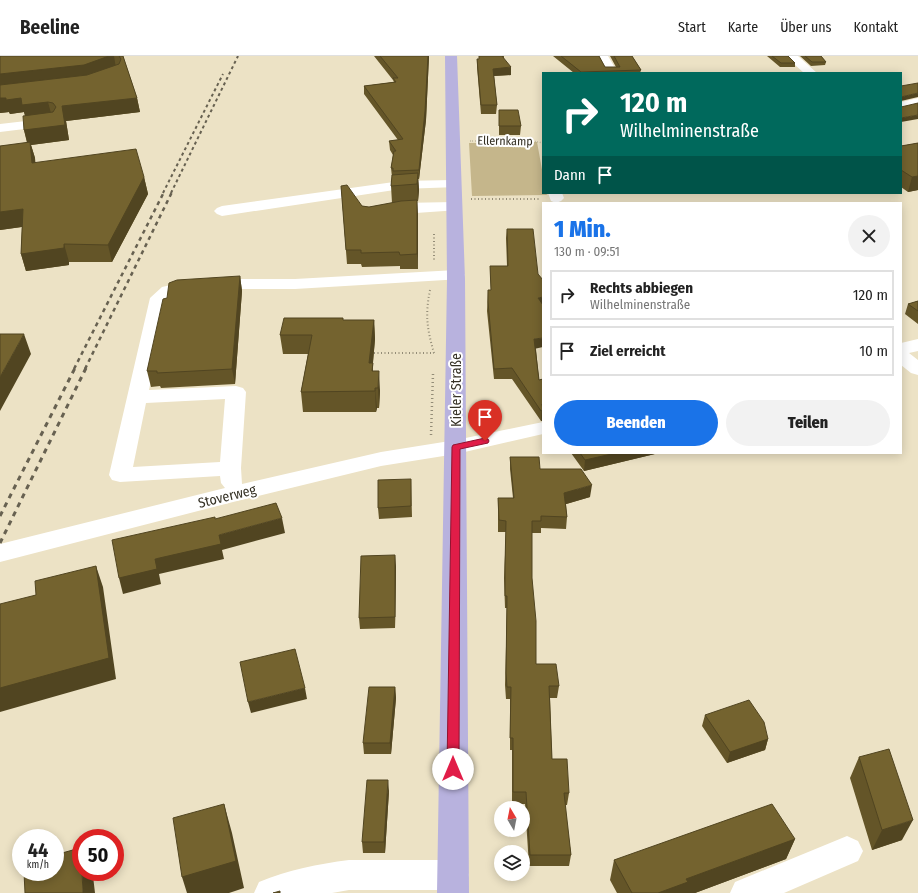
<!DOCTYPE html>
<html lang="de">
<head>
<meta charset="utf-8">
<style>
  body { margin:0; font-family:"Fira Sans Condensed",sans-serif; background:#f2f2f2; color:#222; height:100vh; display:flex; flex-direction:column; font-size:15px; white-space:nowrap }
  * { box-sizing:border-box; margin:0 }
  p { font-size:13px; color:#767676 }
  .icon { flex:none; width:22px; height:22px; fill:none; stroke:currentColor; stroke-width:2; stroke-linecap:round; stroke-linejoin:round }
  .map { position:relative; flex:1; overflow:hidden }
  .sheet { position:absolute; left:542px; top:146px; width:360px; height:252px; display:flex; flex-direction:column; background:#fff; border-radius:0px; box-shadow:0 2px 10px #0003 }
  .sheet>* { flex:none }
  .top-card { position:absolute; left:542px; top:16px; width:360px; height:122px; border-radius:0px; box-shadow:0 2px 10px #0003; background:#00695c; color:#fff; overflow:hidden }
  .needle { width:26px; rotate:350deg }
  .fabs { position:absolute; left:494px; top:745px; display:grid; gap:8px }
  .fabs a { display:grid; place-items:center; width:36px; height:36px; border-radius:50%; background:#fff; box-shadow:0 2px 10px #0003; font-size:20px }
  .speed { position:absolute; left:12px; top:773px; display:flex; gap:8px; font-size:20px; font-weight:700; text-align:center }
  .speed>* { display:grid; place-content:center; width:52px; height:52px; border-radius:50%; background:#fff; box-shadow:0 2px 10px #0003; line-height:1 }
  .speed small { font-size:10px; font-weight:400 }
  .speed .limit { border:6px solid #d22; background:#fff; color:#111 }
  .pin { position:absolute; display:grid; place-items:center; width:34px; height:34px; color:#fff; margin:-41px -17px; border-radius:50% 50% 50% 0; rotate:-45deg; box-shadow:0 0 4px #0007 }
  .pin .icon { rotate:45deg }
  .me { position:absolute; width:44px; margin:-22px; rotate:0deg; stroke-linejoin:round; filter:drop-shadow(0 0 3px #0008) }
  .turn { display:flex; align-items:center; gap:14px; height:84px; padding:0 12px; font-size:18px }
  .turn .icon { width:52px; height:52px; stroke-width:2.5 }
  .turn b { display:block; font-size:28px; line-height:34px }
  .then { display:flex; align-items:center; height:38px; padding:0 12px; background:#0003; gap:8px; font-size:15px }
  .round { display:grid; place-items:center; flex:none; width:42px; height:42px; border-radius:21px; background:#f2f2f2 }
  .head { display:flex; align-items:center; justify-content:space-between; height:68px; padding:0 12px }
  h1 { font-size:24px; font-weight:800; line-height:30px; color:#1a73e8 }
  .action { display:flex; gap:8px; margin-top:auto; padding:8px 12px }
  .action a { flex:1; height:46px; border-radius:24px; background:#1a73e8; color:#fff; font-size:16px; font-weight:800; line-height:46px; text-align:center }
  .action a+a { background:#f2f2f2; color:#222 }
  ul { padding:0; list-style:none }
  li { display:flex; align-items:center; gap:12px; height:50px; margin:0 8px 6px; padding:0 4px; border:2px solid #e0e0e0; border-radius:0px }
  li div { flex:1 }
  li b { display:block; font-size:15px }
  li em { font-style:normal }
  header { display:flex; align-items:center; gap:24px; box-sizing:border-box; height:56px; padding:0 20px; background:#fff; border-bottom:1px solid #e0e0e0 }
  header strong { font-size:19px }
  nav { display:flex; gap:22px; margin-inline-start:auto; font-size:14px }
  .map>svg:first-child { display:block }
  .green { fill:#c5b68b }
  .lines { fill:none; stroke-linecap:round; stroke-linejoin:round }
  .path-far2 { stroke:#938c77; stroke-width:1.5; stroke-dasharray:0.5 2; stroke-linecap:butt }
  .path-far1 { stroke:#938c77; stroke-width:2; stroke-dasharray:1 2.5; stroke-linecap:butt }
  .path { stroke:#938c77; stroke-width:2.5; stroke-dasharray:1 3; stroke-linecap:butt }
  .minor { fill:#fff; fill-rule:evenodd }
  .major { fill:#b8b2de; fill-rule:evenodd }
  .rail-far2 { stroke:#676151; stroke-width:2; stroke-dasharray:3 3; stroke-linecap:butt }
  .rail-far1 { stroke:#676151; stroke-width:2.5; stroke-dasharray:4 4; stroke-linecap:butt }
  .rail { stroke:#676151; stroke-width:3; stroke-dasharray:5 5; stroke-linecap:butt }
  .wall { fill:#645528 }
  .shaded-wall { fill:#514521 }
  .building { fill:#74632f; stroke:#514521 }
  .route { fill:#e11d48; stroke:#92132f }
  .labels { text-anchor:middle; stroke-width:4; stroke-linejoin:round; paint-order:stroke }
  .far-street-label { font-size:12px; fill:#353125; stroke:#fff }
  .street-label { font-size:14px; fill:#353125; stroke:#fff }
</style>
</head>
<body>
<header>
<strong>Beeline</strong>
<nav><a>Start</a><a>Karte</a><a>Über uns</a><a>Kontakt</a></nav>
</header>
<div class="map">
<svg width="918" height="837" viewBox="0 0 918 837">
  <rect width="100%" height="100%" fill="#ece2c5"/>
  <path class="green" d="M537,86L543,119V137H546L547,139L472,140L469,87Z"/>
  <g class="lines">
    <path class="path-far2" d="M470,85H533L543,87"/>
    <path class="path-far1" d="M471,143H540
      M434,178V205
      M430,234C425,259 427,273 434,297
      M374,297H434"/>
    <path class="path" d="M476,367L481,361L477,352
      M431,379L433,318"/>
    <path class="minor" d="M596,0H608L618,17H606Z
      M785,0H798L817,17H804Z
      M918,42V50L901,54V46Z
      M52,62L57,63L59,66L57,69L0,76V68Z
      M453,124L458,125L460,128L458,131L401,133L222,160L217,158L214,155L217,152L222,150L401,125Z
      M548,137H562L564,142L561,145L556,147L551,145Z
      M454,146L459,148L462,151L459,154L387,159L382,157L379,154L382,151L401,147Z
      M456,214L462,215L465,219L462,223L295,233H237L184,236L174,239L167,244L149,334L236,330L243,332L246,336L241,412L242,428L381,396L456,384L543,366V378L456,398L381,410L233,446L0,506V488L225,432L221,427L220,420L120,426L112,424L109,419L150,242L162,231L184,226L237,223H295ZM225,343L220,406L133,411L146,347Z
      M918,283V295L909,297L918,304V319L911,317L901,309V287Z
      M847,780L858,785L863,795L858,805L784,837H730L735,826Z
      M349,804H453L464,808L469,819L464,830L453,834H349L332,837H254L259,826C288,814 318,808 349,804Z"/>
    <path class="major" d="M445,0H457L465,223L469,837H437L447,223Z"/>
    <path class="rail-far2" d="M163,137L223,18
      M171,137L238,0"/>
    <path class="rail-far1" d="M74,313L164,136
      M85,313L172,136"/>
    <path class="rail" d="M0,460L75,312
      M0,487L86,312"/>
  </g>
  <path class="wall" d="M0,0H123L137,42L140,56L66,65L69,84L31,89L35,102V107L144,121L148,138L112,206H69V209L26,215L21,198L22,171L0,174V90L27,87L24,74L25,59L24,56L10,58L9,56L0,57Z
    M374,0H429L426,64L419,123H418L419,134L418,145H417L418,213H400V210L362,211L361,208H347L341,130L362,150L369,151L392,147L391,130L392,121L391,112L393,99L390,94L389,85L398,84L364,38V30L394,26L393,24Z
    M479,0H504V3L511,19L494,20L497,49L496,58H481L477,11V3H479Z
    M553,0H599L605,11H616L610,0H632L641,14L640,17H574Z
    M767,0H788L795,7V11H780Z
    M800,0H821L826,6L825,9L811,10Z
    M499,54L521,70L520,79H499Z
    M918,87V134L908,136L901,131V90Z
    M507,173L536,293L539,324L543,323V358L542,365H541L512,323H494L487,255L488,234H491L490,210H507L506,182Z
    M240,220L242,235L235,328L161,332L160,330L151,331L147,315L167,242Z
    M918,245V268L905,258L908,248Z
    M343,264H374L375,283L373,307V315L380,335L379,352H377L376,356H303L301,336L308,298H283L280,279Z
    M571,397H659L584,415Z
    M510,401L540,413L590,441L566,448L567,461L566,473L541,472V477H532V522L536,608L559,630L557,642H550L552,703L569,737L567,749H565L571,799L569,810H529L525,748H512V694H510V643H506L505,629L507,552H505L504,522L506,476H498V442H513L510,413Z
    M411,423L412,461L379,463L378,452Z
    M396,510L395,572L360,573L359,562Z
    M395,631L396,642L391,698H364L363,687Z
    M705,659L768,683L765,694L727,707L702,670Z
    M859,701L902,784L872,794L850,722Z
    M389,735L385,797H363L362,786Z
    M795,783L786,803L695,837H617L610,824L614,804Z"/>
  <path class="shaded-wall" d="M109,0H114L116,12L88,23L0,33V18Z
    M428,0H429L426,64L419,123V114Z
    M511,11V19L493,20V13Z
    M918,37V41L901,45V41Z
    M0,42H21L48,46L52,61L26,64L24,56L10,58L9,56L0,57Z
    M137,42L140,56L66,65L69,84L31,89L35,102L37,123L24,74L62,50Z
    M918,59V63L901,66V62Z
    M418,117L419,134L418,145L417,128Z
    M918,120V134L908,136L912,121Z
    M144,121L148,138L112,206L108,189Z
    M417,144L418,158V213L417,198Z
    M23,153L28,170L0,174V156Z
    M64,188L69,206V209L26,215L21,198Z
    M240,220L242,235L235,328L232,313Z
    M543,241V251L538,242Z
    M374,264L375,283L371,327L369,307Z
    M24,278L31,298L0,355V321Z
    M543,282V291L534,293V283Z
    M379,315L380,335L379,352L378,332Z
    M375,332L377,352L376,356L375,335Z
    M542,348H543V358L542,365H541Z
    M616,397H659L584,415L585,404Z
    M592,429L590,441L563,449L564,437Z
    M282,462L285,477L222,494L224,503L159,518L161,528L123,538L119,522L155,503L219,479Z
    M395,499L396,510L395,572Z
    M96,510L103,531L116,623L0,656V632Z
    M395,631L396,642L391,698L390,687Z
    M305,632L307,643L251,657L248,646Z
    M768,683L765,694L727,707L730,696Z
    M388,724L389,735L385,797L384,786Z
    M224,748L232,777L244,832L229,837H187L182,821Z
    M913,764L902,784L872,794L882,774Z
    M795,783L786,803L695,837H658L686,823Z
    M80,792L81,795V809Z
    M82,816H91L93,820L95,837H83Z"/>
  <path class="building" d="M0,0H109L84,9L0,18Z
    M119,0H123L137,42L62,50L65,69L24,74L23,60L53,56L56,51L53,47L48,46L22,49L21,42L6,44V42H0V29L87,19L119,8L121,3Z
    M380,0H428L425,55L419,114L393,115V112H391L394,95H396L389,85L403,83L364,30L396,26L393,22H398Z
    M479,0H502L511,11L493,13L497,49H481L477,3H479Z
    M561,0H599L605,11H620L614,0H632L641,14L581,16Z
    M772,0H788L795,7H781Z
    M805,0H821L826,6H812Z
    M918,27V37L901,41V30Z
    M901,41V51L918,47V59L901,62Z
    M499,54H518L521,70H499Z
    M30,86L32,107L136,93L144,121L108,189L64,188V192L21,198L23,153L0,156V90Z
    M918,87V120L912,121L901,114V90Z
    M418,117L417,128L391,130L392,119Z
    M347,129L362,150L369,151L401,145L417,144V198L400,199L399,196L361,197V194H346L341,130Z
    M507,173H533L538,218L543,224V241L538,242L543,249V282L534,283L539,324L543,323V348H542L543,354L541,355L512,312L494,313L488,246V234H491L490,210H508Z
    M240,220L232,313L157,317V315H147L163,243L167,242L169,227L177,224Z
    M918,245V255L908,248Z
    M284,262H343V264H374L369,307H373L372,315H379L378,332H375V335L301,336L312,279H280Z
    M0,278H24L0,321Z
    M580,397H616L585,404Z
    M510,401H539L540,413H581L592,429L564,437L567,461L541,460V465H532V522L536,565V608H556L559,630H549L552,703H567L569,737H564L571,799H530L526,736H513V682H510L511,631H507L506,617L507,540H505V510L506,465L499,464L498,442H514Z
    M411,423V450L378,452V424Z
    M276,447L282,462L219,479L221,488L155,503L157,513L119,522L112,484L215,461V463Z
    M395,499V561L359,562L361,500Z
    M96,510L109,602L0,632V548L36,539L35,525Z
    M295,593L305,632L248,646L240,606Z
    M369,631H395L390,687H363Z
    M749,644L764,666L768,683L730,696L705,659Z
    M889,693L913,764L882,774L859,701Z
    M367,724H388L384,786H362Z
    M224,748L236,805L182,821L173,762Z
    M772,748L795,783L686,823L688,826L658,837H632L614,804Z
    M80,792L81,816H82L83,837H25L24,816H55V799Z
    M280,835V837H273Z"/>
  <path class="route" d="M485,382L488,383L489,385L488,387L460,393L459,713L458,717L453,718L449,717L447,713L452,391L453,389Z"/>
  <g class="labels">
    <g class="far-street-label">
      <text transform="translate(505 85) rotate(1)" y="4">Ellernkamp</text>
    </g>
    <g class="street-label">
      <text transform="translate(456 334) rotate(-90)" y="5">Kieler Straße</text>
      <text transform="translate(227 440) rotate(-14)" y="5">Stoverweg</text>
    </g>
  </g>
</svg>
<div class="fabs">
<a><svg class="needle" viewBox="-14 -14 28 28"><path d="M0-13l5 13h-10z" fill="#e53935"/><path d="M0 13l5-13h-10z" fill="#767676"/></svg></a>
<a><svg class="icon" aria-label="layers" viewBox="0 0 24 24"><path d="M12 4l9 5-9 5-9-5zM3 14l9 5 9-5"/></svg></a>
</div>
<div class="speed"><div>44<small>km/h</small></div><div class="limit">50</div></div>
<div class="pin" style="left:485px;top:385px;background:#d93025"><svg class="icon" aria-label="arrive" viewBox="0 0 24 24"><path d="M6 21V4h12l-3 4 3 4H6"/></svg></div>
<svg class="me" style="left:453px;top:713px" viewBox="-20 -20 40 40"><circle r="19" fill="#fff"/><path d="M0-13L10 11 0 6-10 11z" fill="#e11d48"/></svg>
<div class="top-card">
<div class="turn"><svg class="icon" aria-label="right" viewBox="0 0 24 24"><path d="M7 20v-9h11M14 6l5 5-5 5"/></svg><div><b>120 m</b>Wilhelminenstraße</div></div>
<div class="then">Dann<svg class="icon" aria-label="arrive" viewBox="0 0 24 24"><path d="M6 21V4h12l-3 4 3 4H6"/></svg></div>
</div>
<section class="sheet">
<div class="head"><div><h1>1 Min.</h1><p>130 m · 09:51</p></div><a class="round"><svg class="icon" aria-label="close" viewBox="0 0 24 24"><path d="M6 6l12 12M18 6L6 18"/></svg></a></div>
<ul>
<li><svg class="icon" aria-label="right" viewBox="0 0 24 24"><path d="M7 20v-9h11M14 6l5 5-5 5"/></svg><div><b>Rechts abbiegen</b><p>Wilhelminenstraße</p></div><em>120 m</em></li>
<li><svg class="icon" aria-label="arrive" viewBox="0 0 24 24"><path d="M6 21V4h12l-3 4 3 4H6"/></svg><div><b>Ziel erreicht</b></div><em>10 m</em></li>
</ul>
<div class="action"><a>Beenden</a><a>Teilen</a></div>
</section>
</div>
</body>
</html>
